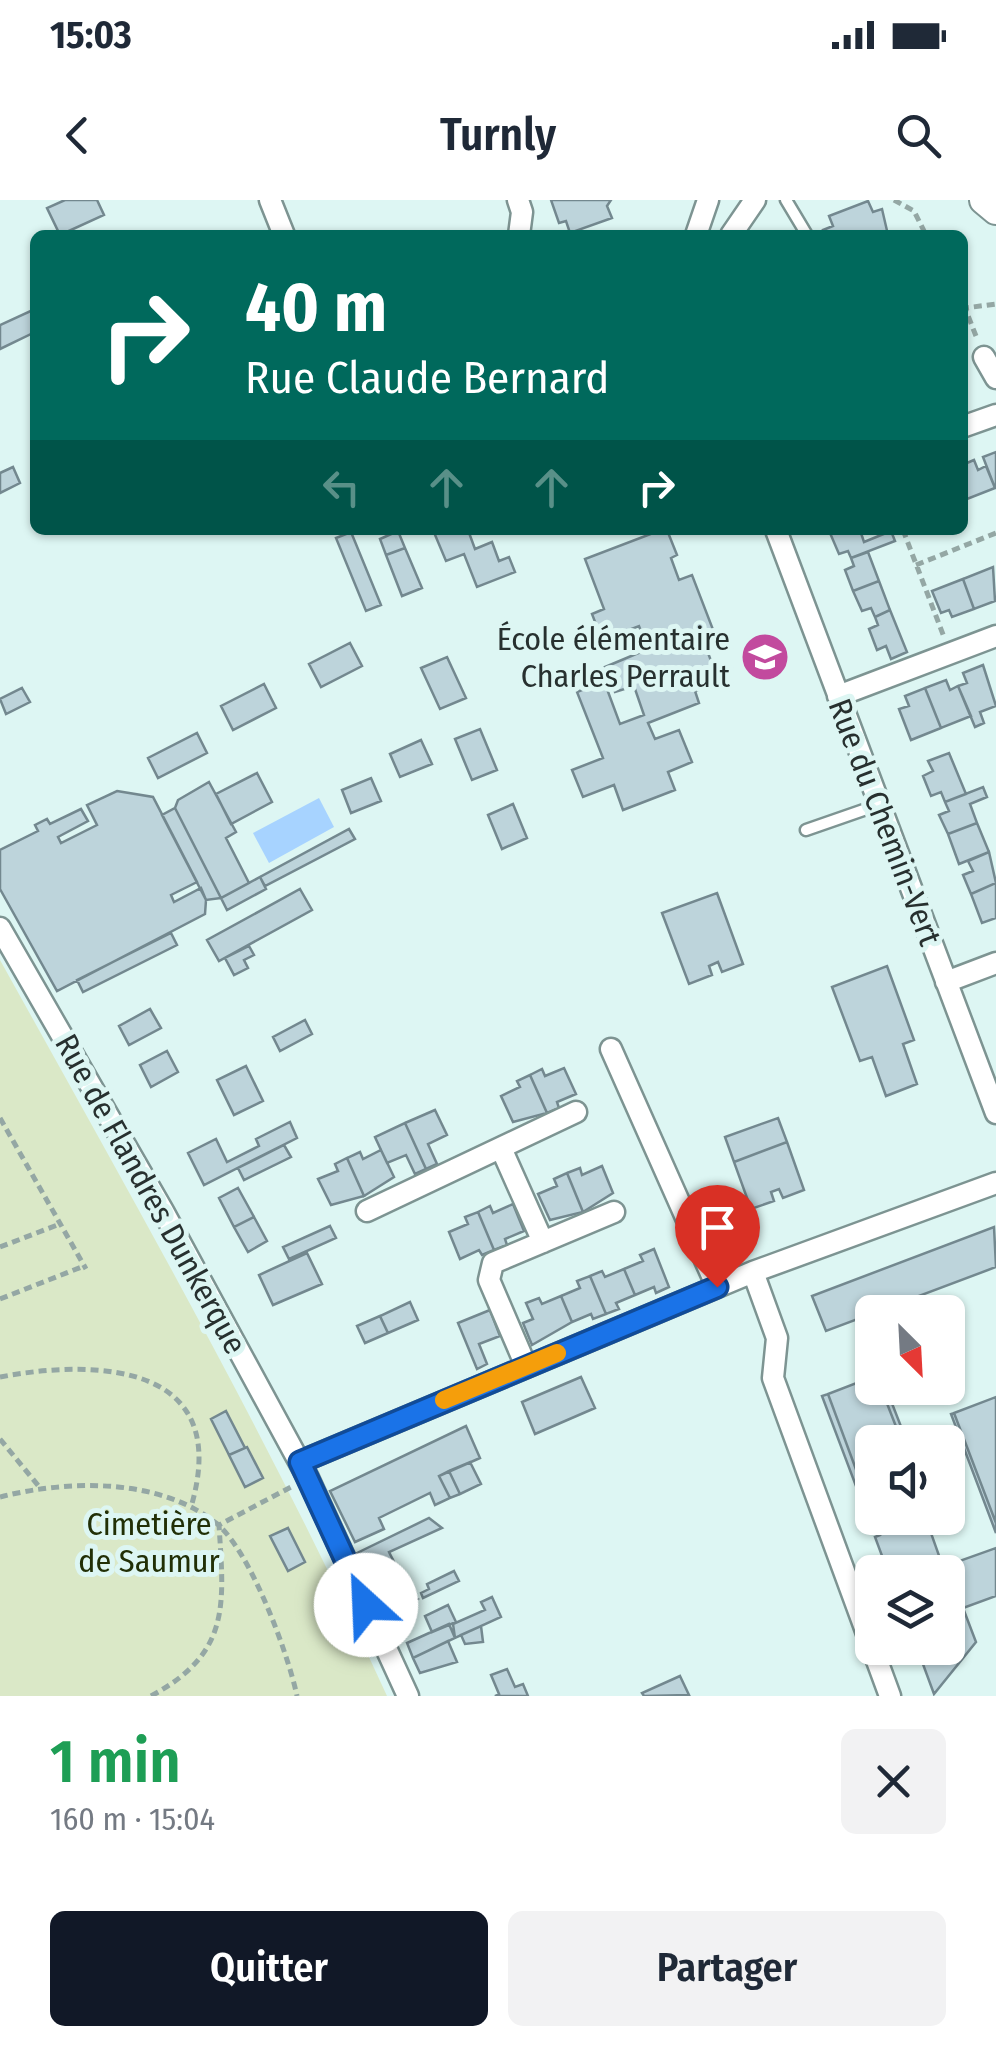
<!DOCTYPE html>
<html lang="fr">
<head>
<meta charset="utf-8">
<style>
  body { margin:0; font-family:"Fira Sans Condensed",sans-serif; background:#f2f2f3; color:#1f2937; height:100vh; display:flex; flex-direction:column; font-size:38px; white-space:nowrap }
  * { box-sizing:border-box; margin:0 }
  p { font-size:32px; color:#747a83 }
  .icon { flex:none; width:55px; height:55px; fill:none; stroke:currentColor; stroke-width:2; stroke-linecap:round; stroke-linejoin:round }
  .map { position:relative; height:1496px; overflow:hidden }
  .details { display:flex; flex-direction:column; background:#fff; flex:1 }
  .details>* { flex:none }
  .guide { position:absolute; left:30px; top:30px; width:938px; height:305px; border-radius:15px; box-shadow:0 2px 8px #0004; background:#00695c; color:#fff; overflow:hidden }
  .needle { width:65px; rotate:156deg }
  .controls { position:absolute; left:855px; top:1095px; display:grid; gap:20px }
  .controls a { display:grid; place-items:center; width:110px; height:110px; border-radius:15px; background:#fff; box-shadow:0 2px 8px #0004; font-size:50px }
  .pin { position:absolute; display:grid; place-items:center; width:85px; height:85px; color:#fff; margin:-102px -42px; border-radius:50% 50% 50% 0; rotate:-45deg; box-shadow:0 0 10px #0007 }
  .pin .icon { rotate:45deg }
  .me { position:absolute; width:110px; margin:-55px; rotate:335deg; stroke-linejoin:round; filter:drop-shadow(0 0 8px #0008) }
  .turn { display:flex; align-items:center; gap:35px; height:210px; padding:0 50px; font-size:45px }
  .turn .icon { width:130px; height:130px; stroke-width:2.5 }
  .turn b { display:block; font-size:70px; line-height:85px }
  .lanes { display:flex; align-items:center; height:95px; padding:0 50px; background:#0003; justify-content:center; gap:50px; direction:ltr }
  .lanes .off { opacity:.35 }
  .round { display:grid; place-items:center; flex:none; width:105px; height:105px; border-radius:15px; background:#f2f2f3 }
  .head { display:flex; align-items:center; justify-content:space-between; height:170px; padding:0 50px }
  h1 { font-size:60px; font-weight:600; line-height:75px; color:#1e9e55 }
  .button { display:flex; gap:20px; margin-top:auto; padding:20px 50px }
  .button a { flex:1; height:115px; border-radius:15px; background:#111827; color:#fff; font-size:40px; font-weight:600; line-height:115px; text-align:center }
  .button a+a { background:#f2f2f3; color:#1f2937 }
  .status { display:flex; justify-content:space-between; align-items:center; height:70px; padding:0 50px; background:#fff; direction:ltr }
  .status svg { height:28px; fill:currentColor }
  header { display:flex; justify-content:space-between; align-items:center; height:130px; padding:0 50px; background:#fff; font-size:45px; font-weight:600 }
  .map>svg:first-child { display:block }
  .green { fill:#dae8c7 }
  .water { fill:#a7d3ff }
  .building { fill:#bdd4db; stroke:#73888f; stroke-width:2.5 }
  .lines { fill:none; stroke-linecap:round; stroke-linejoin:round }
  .service-casing { stroke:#7d9492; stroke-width:15 }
  .minor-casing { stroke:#7d9492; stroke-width:25 }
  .secondary-casing { stroke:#7d9492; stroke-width:32 }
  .path { stroke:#94a7a4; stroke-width:5; stroke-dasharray:8 5; stroke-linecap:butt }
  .service { stroke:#fff; stroke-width:10 }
  .minor { stroke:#fff; stroke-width:20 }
  .secondary { stroke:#fff; stroke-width:28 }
  .route-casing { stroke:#114b97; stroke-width:25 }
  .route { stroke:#1a73e8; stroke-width:18 }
  .slow { stroke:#f59e0b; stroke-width:18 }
  .labels { text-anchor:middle; stroke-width:10; stroke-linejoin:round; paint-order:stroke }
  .poi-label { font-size:32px; fill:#27302f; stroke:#ddf6f3; text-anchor:end }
  .street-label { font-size:32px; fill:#27302f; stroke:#ddf6f3 }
  .park-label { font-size:32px; fill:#212f06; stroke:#ddf6f3 }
</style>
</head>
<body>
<div class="status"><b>15:03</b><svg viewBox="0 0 49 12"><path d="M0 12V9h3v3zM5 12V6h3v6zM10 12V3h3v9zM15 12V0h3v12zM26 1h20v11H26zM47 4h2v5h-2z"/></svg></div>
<header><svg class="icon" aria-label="back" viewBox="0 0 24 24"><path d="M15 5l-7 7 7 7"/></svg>Turnly<svg class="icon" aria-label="search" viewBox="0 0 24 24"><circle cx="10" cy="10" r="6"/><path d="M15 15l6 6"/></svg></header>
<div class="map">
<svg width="996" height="1496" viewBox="0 0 996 1496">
  <rect width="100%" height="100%" fill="#ddf6f3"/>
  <path class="green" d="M0,760C135,1003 272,1243 387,1496H0Z"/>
  <path class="water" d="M319,598L334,627L269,663L253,633Z"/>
  <path class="building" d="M65,0H97L104,15L60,35L47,8Z
    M551,0H611L607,6L612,18L570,33L566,21L559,23Z
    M868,1L873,12L882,9L888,35H825L823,30L833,26L829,16Z
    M35,109V132L0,149V125Z
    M996,252V288H995L983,257Z
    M974,260L978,270L986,266L995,288L967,299L962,265Z
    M13,267L20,283L0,293V273Z
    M433,330H468L475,349L492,342L499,361L509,357L515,372L477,387L464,354L446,361Z
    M661,330H667L677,355L671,358L679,380L692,375L717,440L705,445L719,482L695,491L699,503L648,523L655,539L679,530L692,562L668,572L675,590L623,610L614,585L583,597L572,570L603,558L577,492L604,481L620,524L644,515L634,486L615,492L605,467L648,449L639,426L602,440L592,414L604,409L585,359Z
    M838,330H860L864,342L891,331L895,341L851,358L848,351L839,354L830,333Z
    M398,331L405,348L386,355L380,339Z
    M351,332L381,405L366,411L336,338Z
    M405,348L422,388L402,396L386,355Z
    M868,352L879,381L853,391L845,370L854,366L851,358Z
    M993,367L995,401L974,409L963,379Z
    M963,379L974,409L952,417L949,410L941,413L932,391Z
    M879,381L890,410L875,417L871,408L862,411L853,391Z
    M890,410L907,452L891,459L886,446L877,450L869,429L878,425L875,417Z
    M350,443L362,466L321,487L309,464Z
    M447,457L466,498L440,509L421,468Z
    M983,465L996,506L980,512L984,523L975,527L958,486L967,483L963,473Z
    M946,480L950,490L958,486L971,516L941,528L925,488Z
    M264,484L276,508L233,530L221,506Z
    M22,488L30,502L6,514L0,499Z
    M925,488L941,528L911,540L899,509L909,506L905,496Z
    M480,529L497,570L472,580L455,539Z
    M197,533L207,553L158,578L148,558Z
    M421,540L432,564L400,577L390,554Z
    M949,553L966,594L945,602L941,592L931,596L923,576L933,571L928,561Z
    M257,573L272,602L231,624L216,594Z
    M371,578L381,601L351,613L342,590Z
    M209,582L236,632L226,638L249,683L221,698L175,608L178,600Z
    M983,587L987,597L970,604L977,623L948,634L939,615L949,611L945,602Z
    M117,591L153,597L197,682L171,695L174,702L201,688L206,700L205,714L57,791L0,689V650L38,631L35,625L47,619L50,624L81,609L88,621L58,637L61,643L97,625L87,605Z
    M513,604L527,638L502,649L488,615Z
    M175,608L221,698L206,700L162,615Z
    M977,623L989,652L959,664L948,634Z
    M349,629L355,639L265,686L260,677Z
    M989,652L996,683L971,694L963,675L973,671L968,661Z
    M260,677L266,689L227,710L221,698Z
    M996,683V718L982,723L971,694Z
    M300,689L312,710L219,761L207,740Z
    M717,693L743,764L722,772L718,762L709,766L712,775L689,784L662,713Z
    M171,733L177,745L83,792L77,780Z
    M249,746L254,755L244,760L248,768L234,775L225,758Z
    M887,766L914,840L903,844L917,884L886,896L872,857L860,861L832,787Z
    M150,809L161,828L129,845L119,826Z
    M305,820L312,834L280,851L273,837Z
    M167,851L178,872L151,887L140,865Z
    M246,866L263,901L234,915L217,880Z
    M564,868L576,894L557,902L559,908L547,913L530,875L542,869L545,876Z
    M530,875L547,913L513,922L501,896L520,887L517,881Z
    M435,910L447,935L428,944L437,964L426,969L405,923Z
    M778,918L787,942L734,962L725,937Z
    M290,922L297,938L204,985L188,953L216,939L227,962L259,946L256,939Z
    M405,923L426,969L415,974L406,955L387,963L375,937Z
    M787,942L804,990L783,998L779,989L771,992L774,1001L751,1009L734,962Z
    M284,945L291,957L244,980L238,968Z
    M381,950L394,977L364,996L347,958L360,952L363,959Z
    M347,958L364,996L331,1005L318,979L338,971L335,964Z
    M602,966L613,993L583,1012L567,973L580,968L582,975Z
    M567,973L583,1012L550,1020L538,994L557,986L554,979Z
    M238,988L254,1017L234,1027L219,998Z
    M513,1004L524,1031L505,1039L507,1045L494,1050L478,1012L490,1006L493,1013Z
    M478,1012L494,1050L482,1055L479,1050L460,1059L449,1032L468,1024L465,1017Z
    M254,1017L267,1041L248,1052L234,1027Z
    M330,1026L336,1038L289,1059L283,1047Z
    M994,1027L996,1067L826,1131L812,1096Z
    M654,1049L669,1087L656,1093L654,1087L635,1095L624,1069L643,1061L640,1055Z
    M307,1053L322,1084L273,1105L259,1075Z
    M624,1069L635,1095L616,1103L619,1109L606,1114L590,1076L602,1071L605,1077Z
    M590,1076L606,1114L593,1119L591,1114L572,1122L561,1096L580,1088L577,1081Z
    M561,1096L572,1122L532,1145L523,1123L533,1119L526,1103L539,1098L542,1104Z
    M410,1102L418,1120L388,1133L380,1116Z
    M490,1110L500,1136L479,1144L487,1164L477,1169L458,1123Z
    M380,1116L388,1133L365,1143L357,1126Z
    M581,1177L595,1208L535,1234L522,1202Z
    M872,1177V1188H881L902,1242H872V1315H867L862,1302L867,1299L828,1194Z
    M881,1188H886L907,1242H902Z
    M828,1194L867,1299L862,1302L822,1196Z
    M996,1197V1323L954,1213Z
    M226,1211L245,1248L229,1255L211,1219Z
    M954,1213L996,1323V1333L951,1214Z
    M466,1226L480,1258L439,1276L450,1298L435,1305L430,1293L379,1318L384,1329L355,1342L330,1291Z
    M247,1247L263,1278L245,1287L229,1255Z
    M470,1262L481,1284L460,1294L449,1271Z
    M449,1271L460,1294L450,1298L439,1276Z
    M429,1318L442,1328L389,1352L393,1360L366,1373L357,1353Z
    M873,1318H929L926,1319L943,1367L996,1348V1396L963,1408L976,1442L934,1494L917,1448H948V1372H888L875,1337L880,1335Z
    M288,1328L305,1362L288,1371L270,1336Z
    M393,1360L410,1396L417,1399L386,1413L366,1373Z
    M454,1371L459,1381L423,1398L421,1393L429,1389L427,1384Z
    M492,1397L501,1417L455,1438L453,1424L485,1410L481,1402Z
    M448,1405L456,1422L432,1432L425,1416Z
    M449,1424L455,1438L413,1458L407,1443Z
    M481,1426L483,1442L465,1444L461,1435Z
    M448,1441L457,1462L420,1473L413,1458Z
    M507,1469L515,1487L523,1484L528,1496H495L499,1494L491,1475Z
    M680,1476L689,1495L644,1496L642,1493Z"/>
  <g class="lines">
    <g class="service-casing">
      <path id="service" d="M786,0L807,35
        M806,630L878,605"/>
    </g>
    <g class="minor-casing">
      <path id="minor" d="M270,0L284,35
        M518,0L522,12L519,35
        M696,35L708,0
        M731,35L755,0
        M984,157L996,178
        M962,227L996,215
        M776,330L996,913
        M838,496L996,436
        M0,728L163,1011L308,1278L408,1496
        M946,782L996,763
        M611,849L717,1087
        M501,948L543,1042
        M367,1011L576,912
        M753,1072L777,1138L773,1178L890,1496
        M526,1166L489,1080L493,1063L614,1012
        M300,1262L753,1072L996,983"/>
    </g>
    <g class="secondary-casing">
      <path id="secondary" d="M984,0L996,10"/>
    </g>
    <path class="path" d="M894,0L914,11L926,35
      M976,136L965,108L996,104
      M903,330L944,437
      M916,365L996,333
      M0,918L86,1069
      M0,1047L60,1024
      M0,1099L84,1066
      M0,1177C101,1158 233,1165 191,1307
      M0,1239L41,1289
      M0,1297C67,1280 158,1277 216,1323C250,1350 288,1453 297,1496
      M151,1496C231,1453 224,1405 219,1325L291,1287"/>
    <use href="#service" class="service"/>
    <use href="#minor" class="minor"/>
    <use href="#secondary" class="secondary"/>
  </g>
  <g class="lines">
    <g class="route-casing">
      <path id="route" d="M366,1405L300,1262L717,1087"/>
    </g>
    <use href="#route" class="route"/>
    <path class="slow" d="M444,1200L557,1153"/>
  </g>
  <defs>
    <g id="school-disc" transform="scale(2.5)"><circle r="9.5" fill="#c24a9e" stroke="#ddf6f3"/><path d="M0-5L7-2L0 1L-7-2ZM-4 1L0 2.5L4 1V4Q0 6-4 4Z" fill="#fff"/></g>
  </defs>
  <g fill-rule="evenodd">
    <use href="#school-disc" x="765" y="457"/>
  </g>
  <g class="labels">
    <g class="poi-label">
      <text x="730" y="450">École élémentaire<tspan x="730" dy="37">Charles Perrault</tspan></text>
    </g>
    <g class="street-label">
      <text transform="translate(885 622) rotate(69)" y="11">Rue du Chemin-Vert</text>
      <text transform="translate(151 994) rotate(61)" y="11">Rue de Flandres Dunkerque</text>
    </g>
    <g class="park-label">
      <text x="149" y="1335">Cimetière<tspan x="149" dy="37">de Saumur</tspan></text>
    </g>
  </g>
</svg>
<div class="controls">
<a><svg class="needle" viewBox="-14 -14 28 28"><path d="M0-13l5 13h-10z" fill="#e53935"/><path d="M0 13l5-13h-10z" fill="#747a83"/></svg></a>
<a><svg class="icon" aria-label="sound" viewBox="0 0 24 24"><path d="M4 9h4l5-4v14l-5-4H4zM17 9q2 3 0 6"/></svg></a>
<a><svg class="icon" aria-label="layers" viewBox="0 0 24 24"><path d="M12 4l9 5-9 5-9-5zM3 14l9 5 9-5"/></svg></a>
</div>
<div class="pin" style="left:717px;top:1087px;background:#d93025"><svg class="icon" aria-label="arrive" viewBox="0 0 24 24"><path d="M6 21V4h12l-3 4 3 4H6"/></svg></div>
<svg class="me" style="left:366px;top:1405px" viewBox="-20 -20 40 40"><circle r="19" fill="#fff"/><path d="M0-13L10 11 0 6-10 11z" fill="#1a73e8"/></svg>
<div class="guide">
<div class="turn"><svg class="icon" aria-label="right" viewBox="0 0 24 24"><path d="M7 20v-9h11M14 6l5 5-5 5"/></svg><div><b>40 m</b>Rue Claude Bernard</div></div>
<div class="lanes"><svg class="icon off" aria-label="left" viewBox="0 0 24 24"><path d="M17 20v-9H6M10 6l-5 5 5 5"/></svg><svg class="icon off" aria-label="ahead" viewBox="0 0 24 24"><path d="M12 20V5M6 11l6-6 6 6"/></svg><svg class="icon off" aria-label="ahead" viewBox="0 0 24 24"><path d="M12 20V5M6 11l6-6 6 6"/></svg><svg class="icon" aria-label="right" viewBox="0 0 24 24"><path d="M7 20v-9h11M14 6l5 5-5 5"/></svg></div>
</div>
</div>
<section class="details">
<div class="head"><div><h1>1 min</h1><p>160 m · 15:04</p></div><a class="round"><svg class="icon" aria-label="close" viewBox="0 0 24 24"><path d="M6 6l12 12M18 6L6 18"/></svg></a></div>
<div class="button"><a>Quitter</a><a>Partager</a></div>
</section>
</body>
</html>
